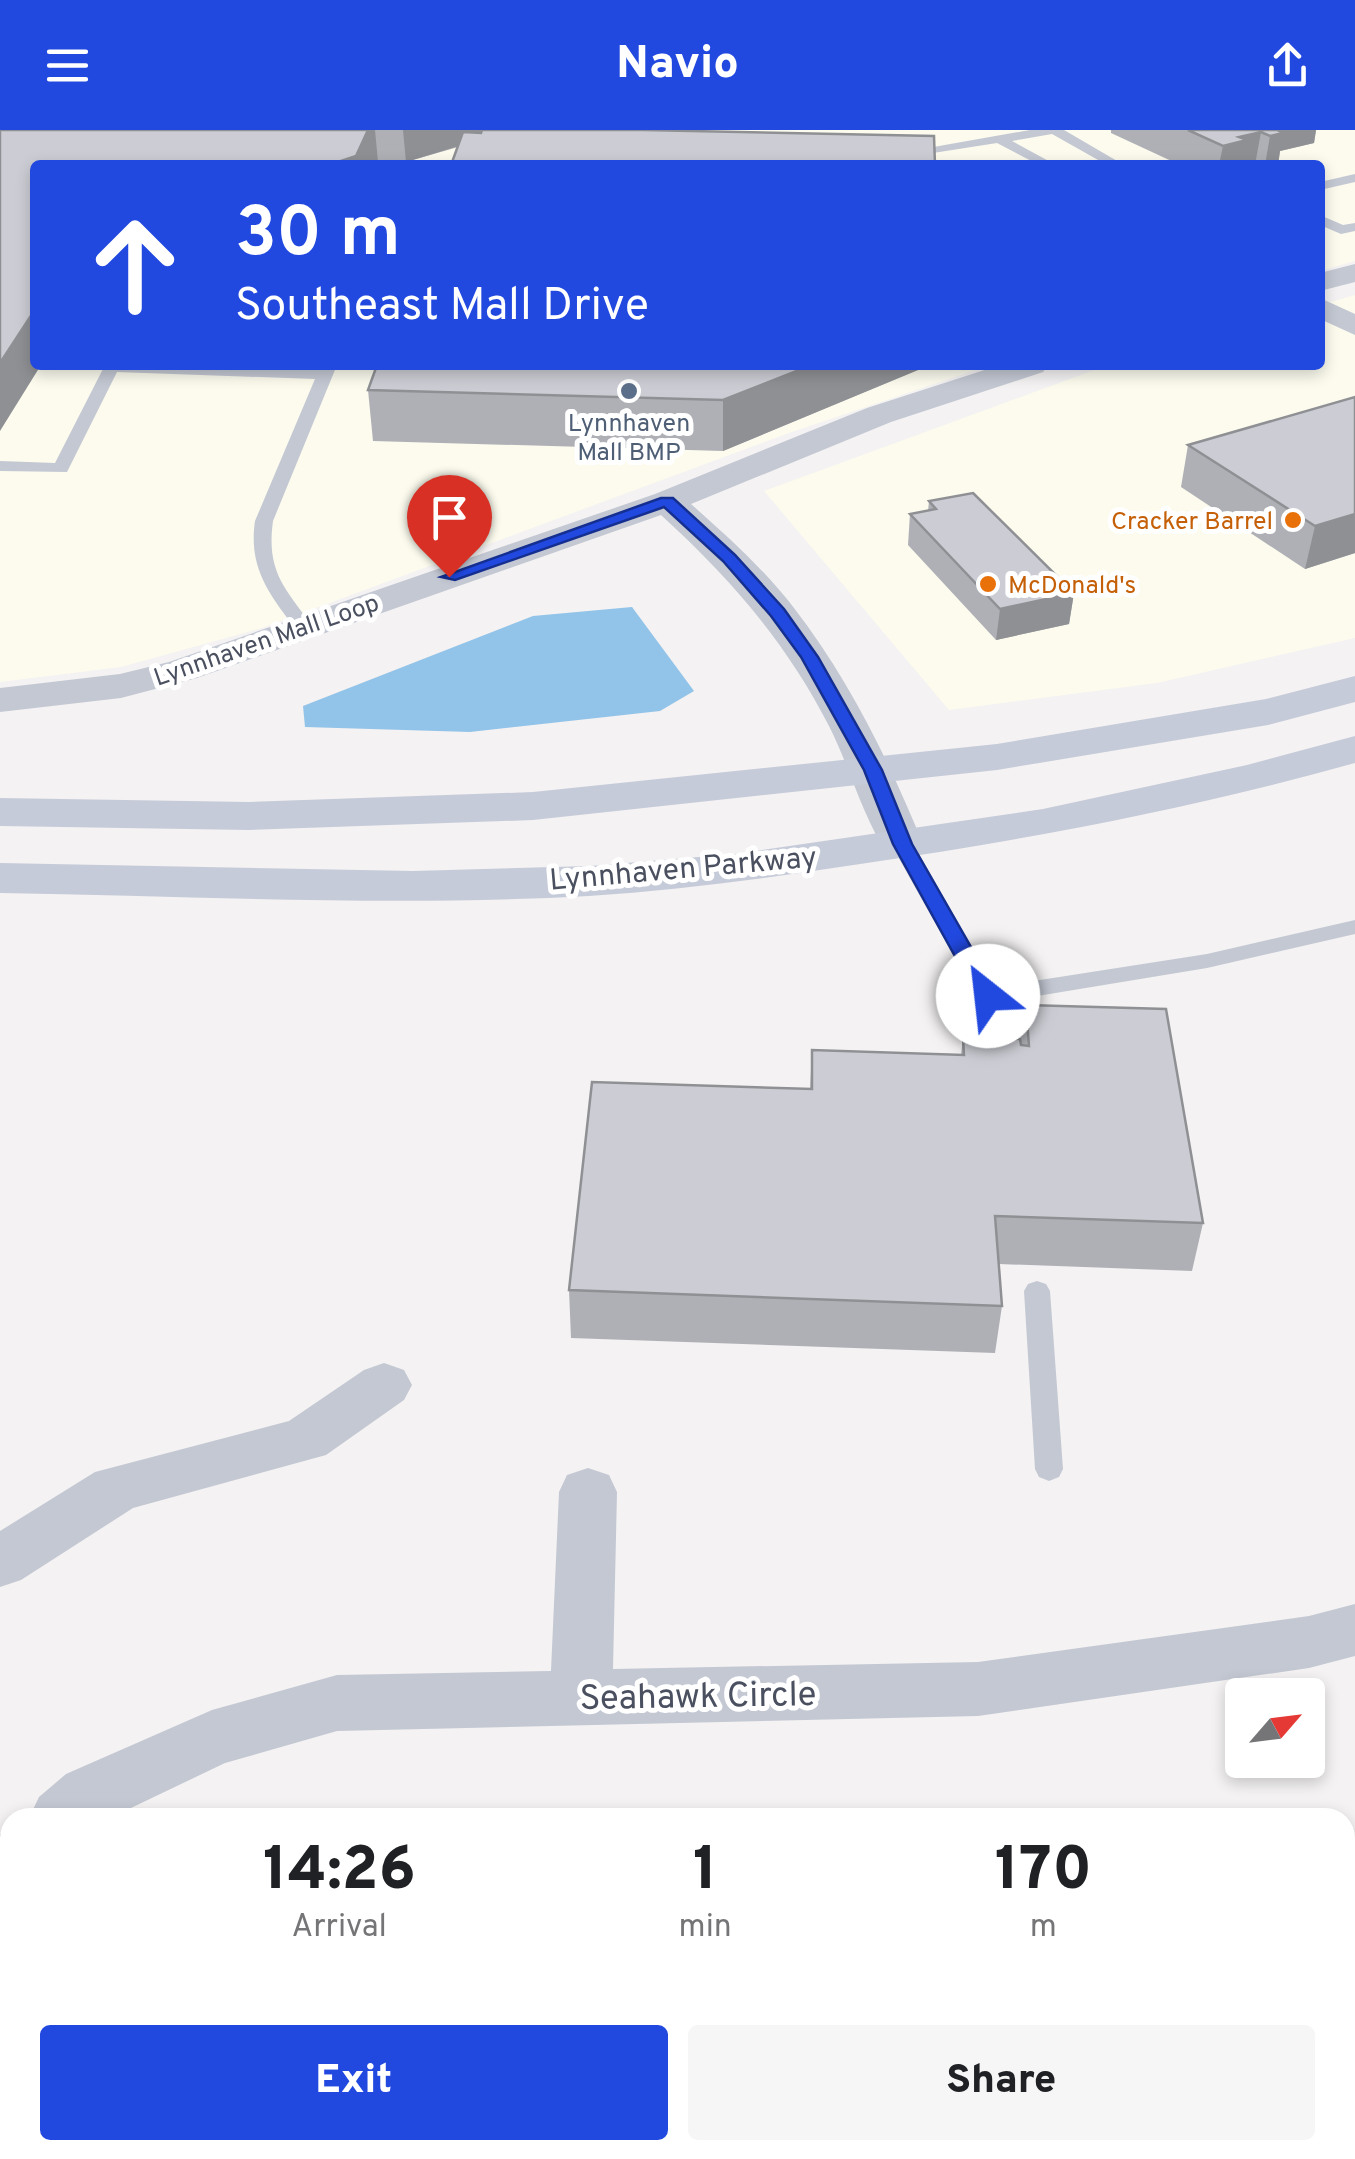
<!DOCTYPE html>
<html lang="en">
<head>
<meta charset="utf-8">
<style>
  body { margin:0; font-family:Overpass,sans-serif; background:#f6f6f6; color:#202124; height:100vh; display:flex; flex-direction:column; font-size:38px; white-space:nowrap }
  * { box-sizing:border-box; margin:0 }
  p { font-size:32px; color:#757577 }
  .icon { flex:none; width:55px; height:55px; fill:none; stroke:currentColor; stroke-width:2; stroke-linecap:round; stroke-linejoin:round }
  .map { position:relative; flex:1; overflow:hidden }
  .panel { position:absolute; left:0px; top:1678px; width:1355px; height:352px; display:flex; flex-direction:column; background:#fff; border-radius:30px 30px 0 0; box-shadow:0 5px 15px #0003 }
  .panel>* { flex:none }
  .guide { position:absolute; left:30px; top:30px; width:1295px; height:210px; border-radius:10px; box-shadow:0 5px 15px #0003; background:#2148df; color:#fff; overflow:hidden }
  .needle { width:65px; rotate:62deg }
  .buttons { position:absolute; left:1225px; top:1548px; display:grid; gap:20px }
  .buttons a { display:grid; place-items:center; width:100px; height:100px; border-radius:10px; background:#fff; box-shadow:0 5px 15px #0003; font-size:50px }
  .pin { position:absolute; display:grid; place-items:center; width:85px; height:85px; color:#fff; margin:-102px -42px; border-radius:50% 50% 50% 0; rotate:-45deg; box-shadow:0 0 10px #0007 }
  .pin .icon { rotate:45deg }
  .me { position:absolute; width:110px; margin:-55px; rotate:331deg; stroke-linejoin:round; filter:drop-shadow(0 0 8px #0008) }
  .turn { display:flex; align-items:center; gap:35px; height:210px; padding:0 40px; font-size:45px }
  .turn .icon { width:130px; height:130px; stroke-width:2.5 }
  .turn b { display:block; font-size:70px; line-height:85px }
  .eta { display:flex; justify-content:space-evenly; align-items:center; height:170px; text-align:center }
  .eta b { font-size:60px; font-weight:800; line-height:70px }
  .action { display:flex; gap:20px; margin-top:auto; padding:20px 40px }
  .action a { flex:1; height:115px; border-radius:10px; background:#2148df; color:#fff; font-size:40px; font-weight:800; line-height:115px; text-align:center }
  .action a+a { background:#f6f6f6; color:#202124 }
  header { display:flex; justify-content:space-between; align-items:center; height:130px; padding:0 40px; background:#2148df; color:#fff; font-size:45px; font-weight:800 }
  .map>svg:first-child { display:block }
  .commercial { fill:#fcfbee }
  .water { fill:#92c3e9 }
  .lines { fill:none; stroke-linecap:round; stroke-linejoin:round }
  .service { fill:#c3c8d3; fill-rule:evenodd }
  .minor { fill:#c3c8d3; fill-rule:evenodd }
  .secondary { fill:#c6cbd9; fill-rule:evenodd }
  .wall { fill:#afb0b6 }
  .shaded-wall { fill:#8f9094 }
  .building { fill:#cccdd4; stroke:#8f9094; stroke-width:2.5 }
  .route { fill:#2148df; stroke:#152f91; stroke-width:2.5 }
  .service-dot { fill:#5c6f8a; stroke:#fff; stroke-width:4 }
  .food-dot { fill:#e8710a; stroke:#fff; stroke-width:4 }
  .labels { text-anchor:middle; stroke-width:10; stroke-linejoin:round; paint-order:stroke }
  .far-service-label { font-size:25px; fill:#4e5e75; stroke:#fff }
  .far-food-label { font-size:25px; fill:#c56008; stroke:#fff; text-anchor:end }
  .far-street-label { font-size:25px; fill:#4a505f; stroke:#fff }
  .street-label { font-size:30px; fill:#4a505f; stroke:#fff }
  .near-street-label { font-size:35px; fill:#4a505f; stroke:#fff }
</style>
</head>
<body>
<header><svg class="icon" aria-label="menu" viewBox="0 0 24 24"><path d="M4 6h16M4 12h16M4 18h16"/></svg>Navio<svg class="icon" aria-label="share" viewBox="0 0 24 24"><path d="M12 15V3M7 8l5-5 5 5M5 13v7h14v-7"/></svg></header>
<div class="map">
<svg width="1355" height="2029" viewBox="0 0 1355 2029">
  <rect width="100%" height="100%" fill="#f4f2f2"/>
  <path class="commercial" d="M0,0H1355V131L1320,141V35H35V235H990L789,303L262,498L121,537L0,552Z
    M1355,165V508L1157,553L949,580L764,361L1108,235H1320V175Z"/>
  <path class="water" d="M632,477L694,561L660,581L470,602L305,597L303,576L533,486Z"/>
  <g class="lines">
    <path class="service" d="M1030,0H1064L1124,35H1107L1052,4L1012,11L1056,35H1039L997,13L901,28L894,24Z
      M1355,44V52L1320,60V52Z
      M1320,85L1343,95L1355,93V101L1341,104L1320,95Z
      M105,235L319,240L321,235H337L273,391C266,442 285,458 313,497L311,501H297C270,465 248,439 255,391L315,249L117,242L67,342L0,341V331L55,333Z
      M902,708L913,714L995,857L1207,824L1355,790V804L1207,838L988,874L976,866L891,714Z
      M1037,1151L1046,1154L1050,1161L1063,1339L1059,1347L1049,1351L1039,1347L1035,1339L1024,1161L1028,1154Z
      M1355,1760V1792L1345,1795V1763Z
      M1077,2020H1114L1117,2029H1080Z"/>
    <path class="minor" d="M1355,134V152L1320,161V143Z
      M1320,168L1355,184V205L1320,189Z
      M1000,235H1048L1043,242L891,292L691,374C727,406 764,439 794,478C849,549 889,631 923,714L917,723L902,727L887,723C863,688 849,635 829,596C786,512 730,448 661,385L197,548L121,568L0,582V558L120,544L169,532L655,364L867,278Z
      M384,1233L404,1240L412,1255L404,1270L326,1325L133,1378L21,1450L0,1457V1401L95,1342L289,1291L364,1240Z
      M588,1338L609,1345L617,1362L613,1539L978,1532L1309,1486L1355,1474V1526L1309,1538L978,1586L337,1601L225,1633L110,1688H29L39,1667L66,1644L212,1580L337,1545L551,1541L559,1362L567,1345Z
      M10,1700V1766L0,1770V1704Z"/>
    <path class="secondary" d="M1355,546V572L1268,595L997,640L533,690L249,700L0,696V668L249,672L533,662L997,614L1266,569Z
      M1355,606V633C1194,678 1032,709 867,733C775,747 682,760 589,766C393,777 196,766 0,763V733L413,741L590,736L735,724L1043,679L1247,635Z"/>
  </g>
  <path class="wall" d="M0,0H643L458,17L406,32H378L376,35H35Z
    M1111,0H1316L1314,13L1280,21L1278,35H1180L1111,3Z
    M930,235L723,321L373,311L368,260Z
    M1355,267V423L1305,439L1181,357L1188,315Z
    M929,371L1074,463L1069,494L996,510L908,415L910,384L928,381Z
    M1026,875L1203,1093L1192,1141L999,1134L1002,1176L995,1223L571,1208L569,1160L810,959L812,920L961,925L963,907L1020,910Z
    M1156,2020H1345L1355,2029H1160Z"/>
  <path class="shaded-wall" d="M368,0H375L378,32L376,35H329Z
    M403,0H512L406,32Z
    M1266,0H1316L1314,13L1280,21L1278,35H1265L1270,6Z
    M1261,2L1255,35H1219L1223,16L1239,7Z
    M35,183V235H41L0,301V233L32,184Z
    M812,235H930L723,321V270Z
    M1355,384V423L1305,439L1315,396Z
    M1074,463L1069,494L996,510L1000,479Z"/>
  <path class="building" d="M0,0H368L356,26L329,35H35V183L32,184L0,233Z
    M482,0H643L934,6L935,35H451L463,2L481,3Z
    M1188,0H1277L1283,3L1270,6L1261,2L1239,7L1247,10L1223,16Z
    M377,235H812L723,270L368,260Z
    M1355,267V384L1315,396L1188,315Z
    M973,363L1074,463L1000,479L910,384L936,379L929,371Z
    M1026,875L1166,879L1203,1093L995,1086L1002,1176L569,1160L592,952L812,959V920L964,925L963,907L1020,909L1021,915L1029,916Z
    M1355,1912V2029H1192L1188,2020H1345V1915Z"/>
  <path class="route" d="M661,368H673L735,425L784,479L818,527L882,640L912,714L999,866L995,871H981L977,866L893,714L864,640L801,527L771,486L723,431L664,377L455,450L441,447Z"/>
  <circle class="service-dot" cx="629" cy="261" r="10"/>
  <g class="food-dot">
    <circle cx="1293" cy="390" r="10"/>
    <circle cx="988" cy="454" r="10"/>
  </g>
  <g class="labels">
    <g class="far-service-label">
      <text x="629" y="301">Lynnhaven<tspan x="629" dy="29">Mall BMP</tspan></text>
    </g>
    <g class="far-food-label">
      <text x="1273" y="399">Cracker Barrel</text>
      <text x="1008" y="463" text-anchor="start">McDonald's</text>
    </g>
    <g class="far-street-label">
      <text transform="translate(266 509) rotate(-19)" y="9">Lynnhaven Mall Loop</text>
    </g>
    <g class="street-label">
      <text transform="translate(683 738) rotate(-5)" y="10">Lynnhaven Parkway</text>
    </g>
    <g class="near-street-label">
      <text transform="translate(698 1565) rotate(-1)" y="12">Seahawk Circle</text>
    </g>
  </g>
</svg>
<div class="buttons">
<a><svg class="needle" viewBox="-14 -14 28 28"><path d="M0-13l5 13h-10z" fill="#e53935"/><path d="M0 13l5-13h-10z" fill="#757577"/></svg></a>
</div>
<div class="pin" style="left:449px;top:447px;background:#d93025"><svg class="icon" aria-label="arrive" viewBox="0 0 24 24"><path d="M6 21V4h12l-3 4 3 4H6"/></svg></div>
<svg class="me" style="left:988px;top:866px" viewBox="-20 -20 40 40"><circle r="19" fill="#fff"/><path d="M0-13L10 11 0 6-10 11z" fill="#2148df"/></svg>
<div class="guide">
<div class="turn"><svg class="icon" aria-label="ahead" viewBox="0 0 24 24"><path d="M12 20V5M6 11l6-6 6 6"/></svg><div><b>30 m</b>Southeast Mall Drive</div></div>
</div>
<section class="panel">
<div class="eta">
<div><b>14:26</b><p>Arrival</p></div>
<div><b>1</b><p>min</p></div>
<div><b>170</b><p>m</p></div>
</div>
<div class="action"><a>Exit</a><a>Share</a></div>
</section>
</div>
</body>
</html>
